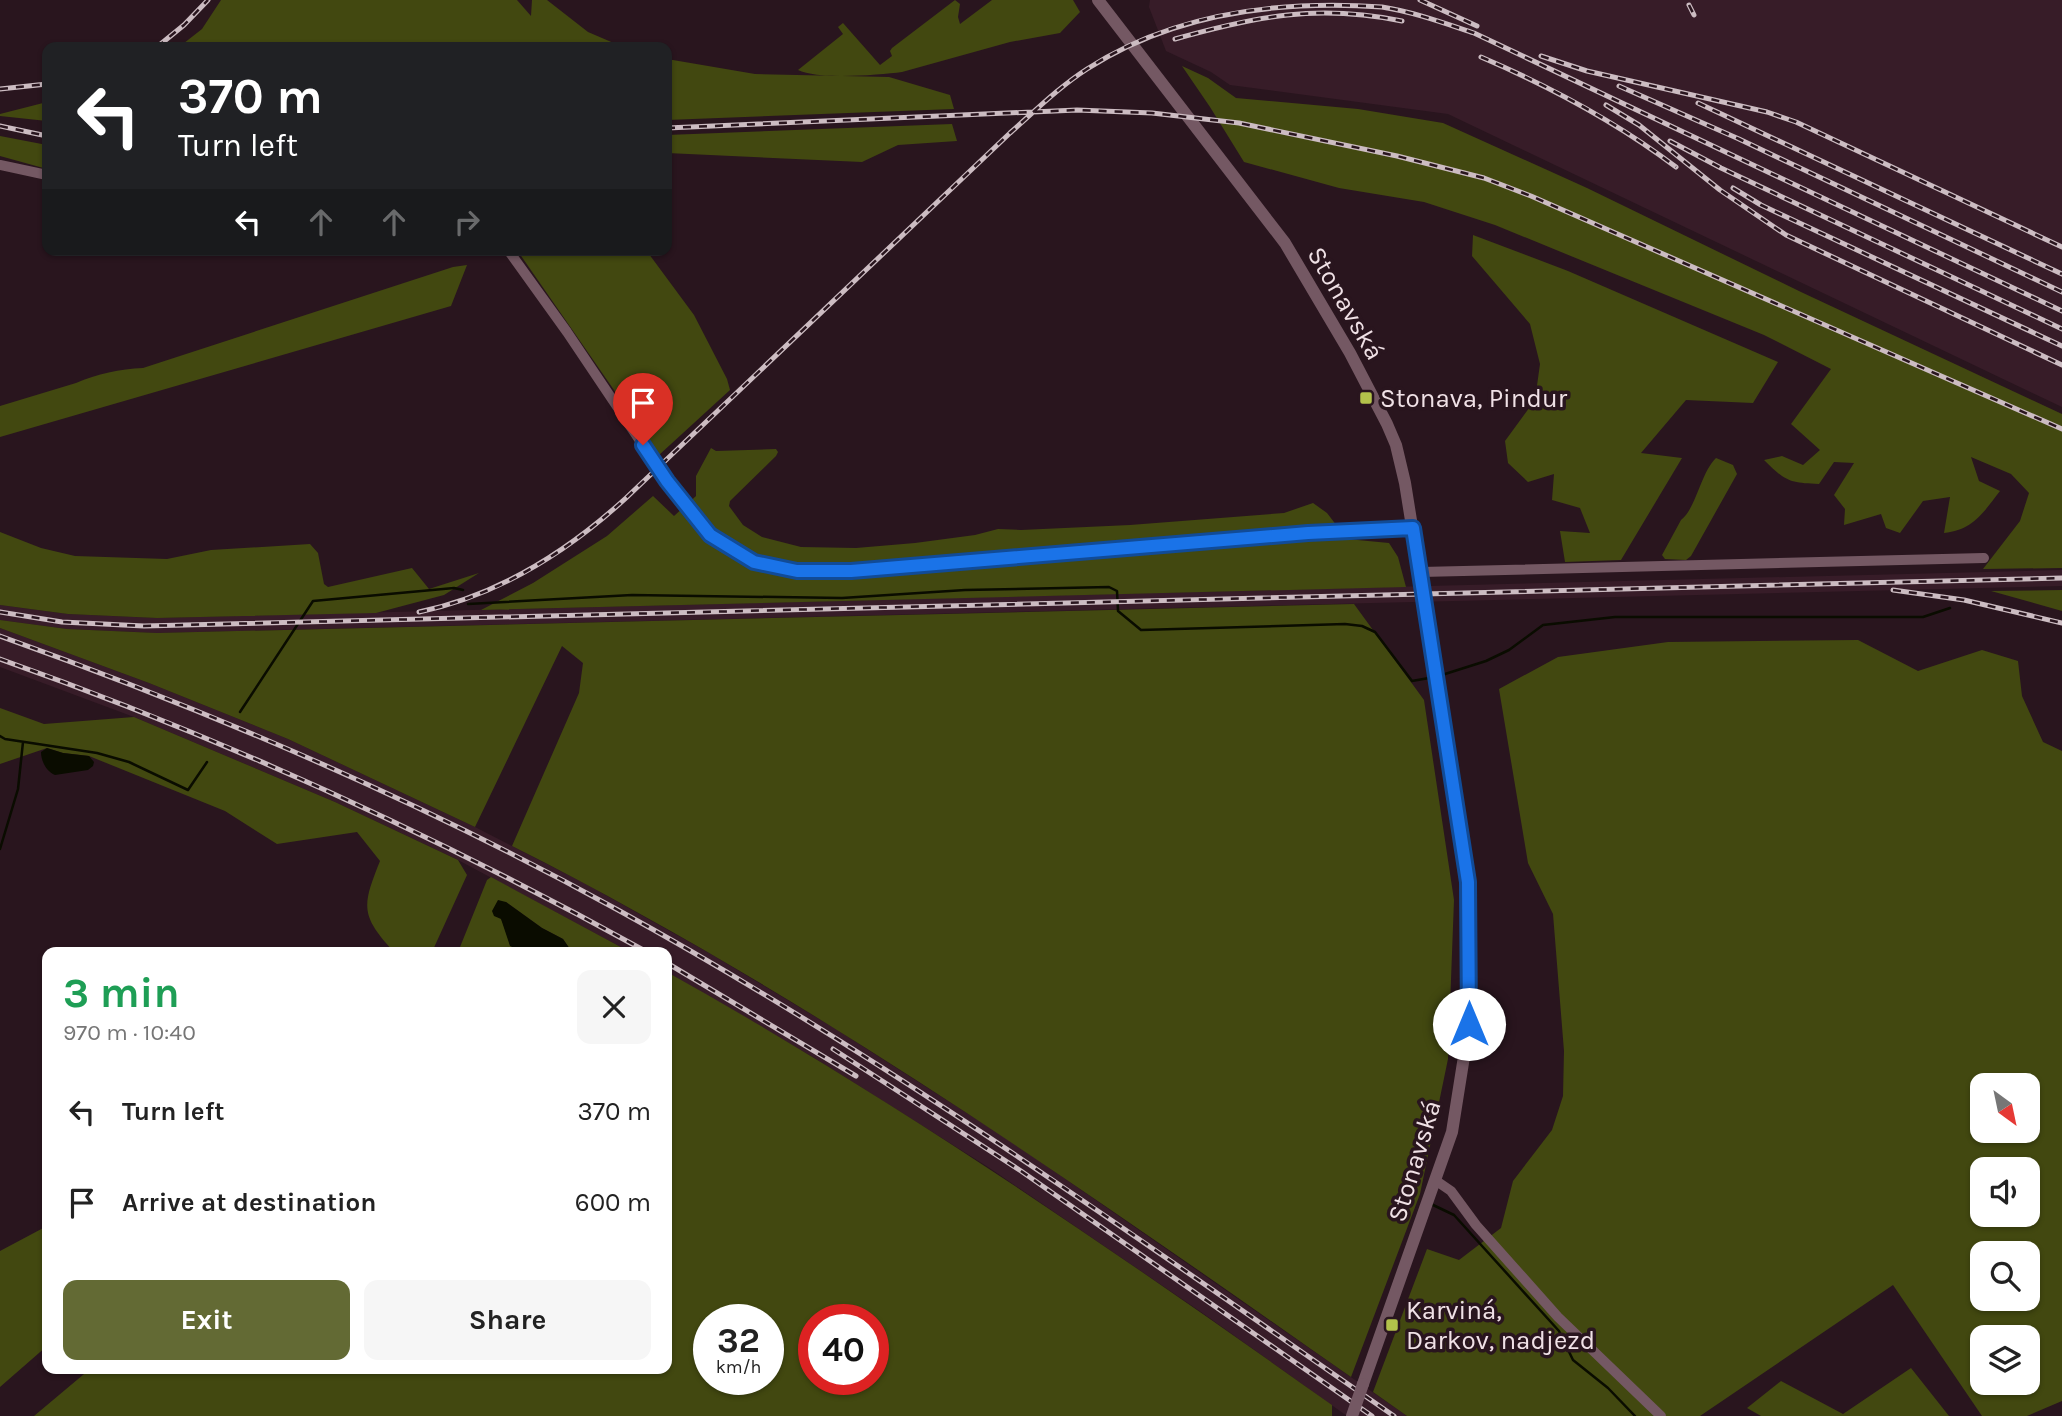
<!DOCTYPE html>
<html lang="en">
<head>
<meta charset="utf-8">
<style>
  body { margin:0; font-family:Karla,sans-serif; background:#f6f6f6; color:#222; height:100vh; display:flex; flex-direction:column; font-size:26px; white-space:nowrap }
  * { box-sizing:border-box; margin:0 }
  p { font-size:23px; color:#767676 }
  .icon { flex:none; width:38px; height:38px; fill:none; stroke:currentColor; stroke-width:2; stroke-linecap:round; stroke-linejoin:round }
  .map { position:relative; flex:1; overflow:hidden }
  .sheet { position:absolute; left:42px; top:947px; width:630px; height:427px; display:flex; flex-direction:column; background:#fff; border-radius:14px; box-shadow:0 2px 5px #0004 }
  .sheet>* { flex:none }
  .guide { position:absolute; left:42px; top:42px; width:630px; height:214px; border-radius:14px; box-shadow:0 2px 5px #0004; background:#202124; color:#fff; overflow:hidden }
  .needle { width:46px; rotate:147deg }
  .buttons { position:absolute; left:1970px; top:1073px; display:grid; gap:14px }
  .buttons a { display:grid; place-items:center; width:70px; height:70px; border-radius:14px; background:#fff; box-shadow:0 2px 5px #0004; font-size:35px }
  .speed { position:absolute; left:693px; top:1304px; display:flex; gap:14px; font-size:35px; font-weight:700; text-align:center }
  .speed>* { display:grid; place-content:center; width:91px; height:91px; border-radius:50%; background:#fff; box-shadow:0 2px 5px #0004; line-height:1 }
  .speed small { font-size:18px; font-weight:400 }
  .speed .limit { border:10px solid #d22; background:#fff; color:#111 }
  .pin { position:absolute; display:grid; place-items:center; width:60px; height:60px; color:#fff; margin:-72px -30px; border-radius:50% 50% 50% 0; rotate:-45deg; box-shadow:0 0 7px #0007 }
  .pin .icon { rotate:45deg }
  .me { position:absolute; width:77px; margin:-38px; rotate:0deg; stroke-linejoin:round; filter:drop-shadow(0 0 5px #0008) }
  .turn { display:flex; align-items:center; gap:24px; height:147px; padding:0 21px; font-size:32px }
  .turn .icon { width:91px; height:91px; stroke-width:2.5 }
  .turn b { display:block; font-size:49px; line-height:60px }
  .lanes { display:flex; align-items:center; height:66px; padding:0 21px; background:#0003; justify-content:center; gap:35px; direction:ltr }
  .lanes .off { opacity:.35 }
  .round { display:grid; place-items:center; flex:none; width:74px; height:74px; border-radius:14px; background:#f6f6f6 }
  .overview { display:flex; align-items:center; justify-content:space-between; height:119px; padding:0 21px }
  h1 { font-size:42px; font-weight:700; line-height:52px; color:#1e9e55 }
  .action { display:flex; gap:14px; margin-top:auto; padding:14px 21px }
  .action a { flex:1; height:80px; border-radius:14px; background:#636a34; color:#fff; font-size:28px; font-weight:700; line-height:80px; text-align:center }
  .action a+a { background:#f6f6f6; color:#222 }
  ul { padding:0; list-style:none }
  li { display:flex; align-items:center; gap:21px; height:91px; padding:0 21px }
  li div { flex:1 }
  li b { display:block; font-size:26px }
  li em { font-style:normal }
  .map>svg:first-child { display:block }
  .built { fill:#371c28 }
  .green { fill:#424810; fill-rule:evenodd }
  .water { fill:#0a0c00 }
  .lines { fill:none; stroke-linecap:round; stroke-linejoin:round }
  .stream { stroke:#0a0c00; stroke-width:2.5 }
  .minor { stroke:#745863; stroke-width:10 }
  .tertiary { stroke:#745863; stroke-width:12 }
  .rail-casing { stroke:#ccbcc2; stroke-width:5 }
  .rail { stroke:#29151e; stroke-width:2.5; stroke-dasharray:8; stroke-linecap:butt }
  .tertiary-bridge { stroke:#745863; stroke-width:12 }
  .route-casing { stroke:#114b97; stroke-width:18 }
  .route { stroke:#1a73e8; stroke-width:12 }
  .poi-dot { fill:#b3c24b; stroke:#29151e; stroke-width:2.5 }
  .labels { text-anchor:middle; stroke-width:7; stroke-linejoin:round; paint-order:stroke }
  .street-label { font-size:26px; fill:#f0e1e6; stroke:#29151e }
  .poi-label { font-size:26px; fill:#f0e1e6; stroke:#29151e; text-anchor:start }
</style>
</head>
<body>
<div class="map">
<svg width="2062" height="1416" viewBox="0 0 2062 1416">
  <rect width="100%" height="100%" fill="#29151e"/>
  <path class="built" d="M1150,0H2062V407L1448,114L1230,85L1211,72L1166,51L1149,7Z
    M2062,570V586L157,633L67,629L0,620V605L68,614L157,618Z
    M0,628L149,683L288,739L475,827L584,883L709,953L834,1028L1009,1140L1407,1416H1347L1201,1312L988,1167L816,1059L667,972V952H630L458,860L335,802L134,717L0,667Z"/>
  <path class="green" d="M221,0H517L531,16L532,0H547L588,32L623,47H179L202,29Z
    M955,0L960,4L958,17L960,24L992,0H1073L1080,12L1060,33L1010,42L902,72C879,75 818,80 798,70L843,34L838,27L843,23L880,65L892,56L890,51L892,48Z
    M667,59L755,74L889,77L950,95L954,109L667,120Z
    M1182,66L1208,78L1236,98L1358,109L1443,123L1587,188L1801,292L2062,414V568L1983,569L2020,521L2029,493L2011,474L1971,457L1979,481L2000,491C1983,513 1973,530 1944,533L1950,497L1923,501L1900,533L1886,528L1881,514L1844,525L1845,509L1834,495L1854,463L1834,462L1819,484C1789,483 1785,481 1764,460L1782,456L1803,465L1820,450L1791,424L1831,369L1764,335L1495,225L1424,202L1339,188L1244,162L1210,107Z
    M47,102V121L0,116V114Z
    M952,124L957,141L898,145L862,162L667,153V135Z
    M0,136L47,145V169L0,156Z
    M1473,235L1568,271L1778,362L1753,403L1686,400L1641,453L1682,458L1621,560L1565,562L1560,531L1590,533L1580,508L1552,500L1554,474L1528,482L1508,463L1505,441L1535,400L1540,364L1530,324L1472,256Z
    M517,250H646L694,315L727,379L730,390L659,455Z
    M467,265L451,306L0,437V406L76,383C97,374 120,369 143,368L453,267Z
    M711,448L716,451L776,449L778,452L776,456L730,501L729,506L743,525L762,537L801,547L856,548L915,543L975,535L998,529L1021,530L1130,525L1284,513L1313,503L1327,513L1347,539L1389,543L1398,557L1406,587L481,610L533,583L607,536L653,496L674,516L696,496V476Z
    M1716,458L1733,465L1737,474L1691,556L1686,560L1665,559L1662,555L1681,520C1697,507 1700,474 1716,458Z
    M0,532L41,548L75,556L167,559L211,550L310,544L318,553L324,584L328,587L412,568L429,589L479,573L444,595L376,613L157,618L68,614L0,605Z
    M2062,590V611L1991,591Z
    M1354,604L1424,700L1454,900L1448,1059L1420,1194L1351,1377C1080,1187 808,995 512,846L579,693L583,663L562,646L475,827L288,739L149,683L0,628V620L67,629L157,633Z
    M1858,640L1918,671L1982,650L2018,661L2022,696L2043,742L2062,751V1401L2027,1416H1982L1893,1285L1700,1416H1407L1373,1392L1427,1249L1459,1260L1501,1228L1513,1181L1552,1130L1563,1096L1564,1051L1553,914L1528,863L1499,689L1558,657L1668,642ZM1983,1085H2028V1130H1983ZM1983,1169H2028V1214H1983ZM1983,1253H2028V1298H1983ZM1983,1337H2028V1382H1983Z
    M0,708L44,724L134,717L335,802L458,860L467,875L432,952H394C360,915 362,906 380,861L357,832L277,844L225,811L89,756L63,753L47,748L0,764Z
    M491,877L630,952H572L563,939L542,928L506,902L501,919C503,923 505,926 507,930C513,947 503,943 524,952H458L487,880Z
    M667,972C898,1101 1116,1252 1332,1405V1416H34L90,1369L667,1368ZM709,1320H768V1379H709ZM814,1320H873V1379H814Z
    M47,1226V1346L0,1387V1251Z
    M1911,1368L1949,1416H1761L1747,1408L1781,1381L1843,1414Z"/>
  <path class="water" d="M47,748L63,753L89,756L94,762L93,766L88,770L55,775C46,771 41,761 41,752Z
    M498,900L506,902L542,928L563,939L572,952H524L510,946L501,919L494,916L492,911Z"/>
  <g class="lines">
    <path class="stream" d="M468,604L632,595L842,598L965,590L1109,587L1117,591L1118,611L1141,630L1345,624L1362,626L1375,632L1412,681L1429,678
      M1445,674L1486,661L1509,650L1543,625L1615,617H1923L1950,608
      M240,712L313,601L454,588L463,590
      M0,736L5,739L97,753L129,762L188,790L207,762
      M0,849L18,789L23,742
      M1431,1204L1454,1215L1559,1331L1573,1360L1608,1388L1635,1416"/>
    <path class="minor" d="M0,165L47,175
      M508,250L567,332L667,481L710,535L754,562L797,571H851L1308,533L1413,528
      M1421,572L1984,558
      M1435,1180L1451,1191L1476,1225L1558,1317L1661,1416"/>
    <path class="tertiary" d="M1098,0L1285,243L1350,353L1387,424L1396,445L1405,483L1469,882V1025L1452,1132L1363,1384"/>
    <g class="rail-casing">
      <path id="rail" d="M1420,0L1477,26
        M1689,5L1694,15
        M1175,39C1257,16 1317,4 1402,21
        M157,47L184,25L208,0
        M1541,56L1587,71L1767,112L1796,122L2062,247
        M1481,57C1551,87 1615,121 1676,167
        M1619,86L1739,139L2062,292
        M0,89L47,84
        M1698,103L2062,274
        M1606,105L1639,125L1720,190L1786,235L2062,365
        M0,126L47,136
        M667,128L1077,110L1152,113L1239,123L1397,156L1484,178L1531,196L2062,429
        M1670,141L1721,168L2062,329
        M1733,188L1761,205L2062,346
        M1893,590L1964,600L2062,623
        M0,612L62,622L144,626L2062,578
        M419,612C499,595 566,553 626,498L1010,133C1035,111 1059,87 1087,69C1175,12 1279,0 1382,7C1414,12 1444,23 1474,33L2062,311
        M0,636C213,712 420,801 618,910C889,1059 1140,1240 1394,1416
        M0,659C224,738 439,837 647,952
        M667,963L856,1076
        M833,1049L1021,1171L1372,1416"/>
    </g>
    <use href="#rail" class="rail"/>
    <path class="tertiary-bridge" d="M1352,1416L1363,1384"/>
  </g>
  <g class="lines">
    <g class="route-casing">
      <path id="route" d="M643,445L667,481L710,535L754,562L797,571H851L1308,533L1413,528L1468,882L1469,1024"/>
    </g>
    <use href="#route" class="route"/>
  </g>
  <g class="poi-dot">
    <rect x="1359" y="391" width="14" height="14" rx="3.5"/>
    <rect x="1385" y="1318" width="14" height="14" rx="3.5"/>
  </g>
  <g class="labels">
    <g class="street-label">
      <text transform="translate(1346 303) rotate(60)" y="9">Stonavská</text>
      <text transform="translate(1414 1161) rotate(-73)" y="9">Stonavská</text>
    </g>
    <g class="poi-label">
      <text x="1380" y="407">Stonava, Pindur</text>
      <text x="1406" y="1319">Karviná,<tspan x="1406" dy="30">Darkov, nadjezd</tspan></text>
    </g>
  </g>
</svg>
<div class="buttons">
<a><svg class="needle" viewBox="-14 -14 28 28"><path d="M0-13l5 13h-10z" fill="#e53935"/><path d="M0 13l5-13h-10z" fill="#767676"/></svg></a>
<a><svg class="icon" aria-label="sound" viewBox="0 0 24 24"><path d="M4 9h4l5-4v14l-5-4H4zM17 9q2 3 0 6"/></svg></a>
<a><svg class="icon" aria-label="search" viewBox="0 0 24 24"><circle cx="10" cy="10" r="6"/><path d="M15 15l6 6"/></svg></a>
<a><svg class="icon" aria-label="layers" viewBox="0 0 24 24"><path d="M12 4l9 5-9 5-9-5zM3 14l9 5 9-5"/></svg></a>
</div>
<div class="speed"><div>32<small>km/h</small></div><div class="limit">40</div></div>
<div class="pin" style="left:643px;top:445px;background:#d93025"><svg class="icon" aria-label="arrive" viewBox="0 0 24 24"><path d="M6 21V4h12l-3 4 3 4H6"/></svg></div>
<svg class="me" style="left:1469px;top:1024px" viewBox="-20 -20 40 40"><circle r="19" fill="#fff"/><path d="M0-13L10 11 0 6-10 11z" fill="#1a73e8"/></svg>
<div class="guide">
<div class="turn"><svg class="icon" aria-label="left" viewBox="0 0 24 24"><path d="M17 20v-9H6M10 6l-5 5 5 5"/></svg><div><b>370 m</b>Turn left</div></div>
<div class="lanes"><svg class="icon" aria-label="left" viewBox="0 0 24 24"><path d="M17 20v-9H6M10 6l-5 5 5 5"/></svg><svg class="icon off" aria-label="ahead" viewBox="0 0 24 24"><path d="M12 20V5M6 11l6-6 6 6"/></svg><svg class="icon off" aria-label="ahead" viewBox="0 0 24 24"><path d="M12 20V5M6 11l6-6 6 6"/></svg><svg class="icon off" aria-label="right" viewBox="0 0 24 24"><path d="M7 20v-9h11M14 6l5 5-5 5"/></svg></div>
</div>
<section class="sheet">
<div class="overview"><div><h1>3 min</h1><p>970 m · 10:40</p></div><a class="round"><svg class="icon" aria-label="close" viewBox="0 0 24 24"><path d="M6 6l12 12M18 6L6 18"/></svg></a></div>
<ul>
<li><svg class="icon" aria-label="left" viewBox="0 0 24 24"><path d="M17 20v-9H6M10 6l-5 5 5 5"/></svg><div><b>Turn left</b></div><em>370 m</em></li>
<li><svg class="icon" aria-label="arrive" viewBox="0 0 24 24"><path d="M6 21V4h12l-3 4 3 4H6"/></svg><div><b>Arrive at destination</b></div><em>600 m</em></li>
</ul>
<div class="action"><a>Exit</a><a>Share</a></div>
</section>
</div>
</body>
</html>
